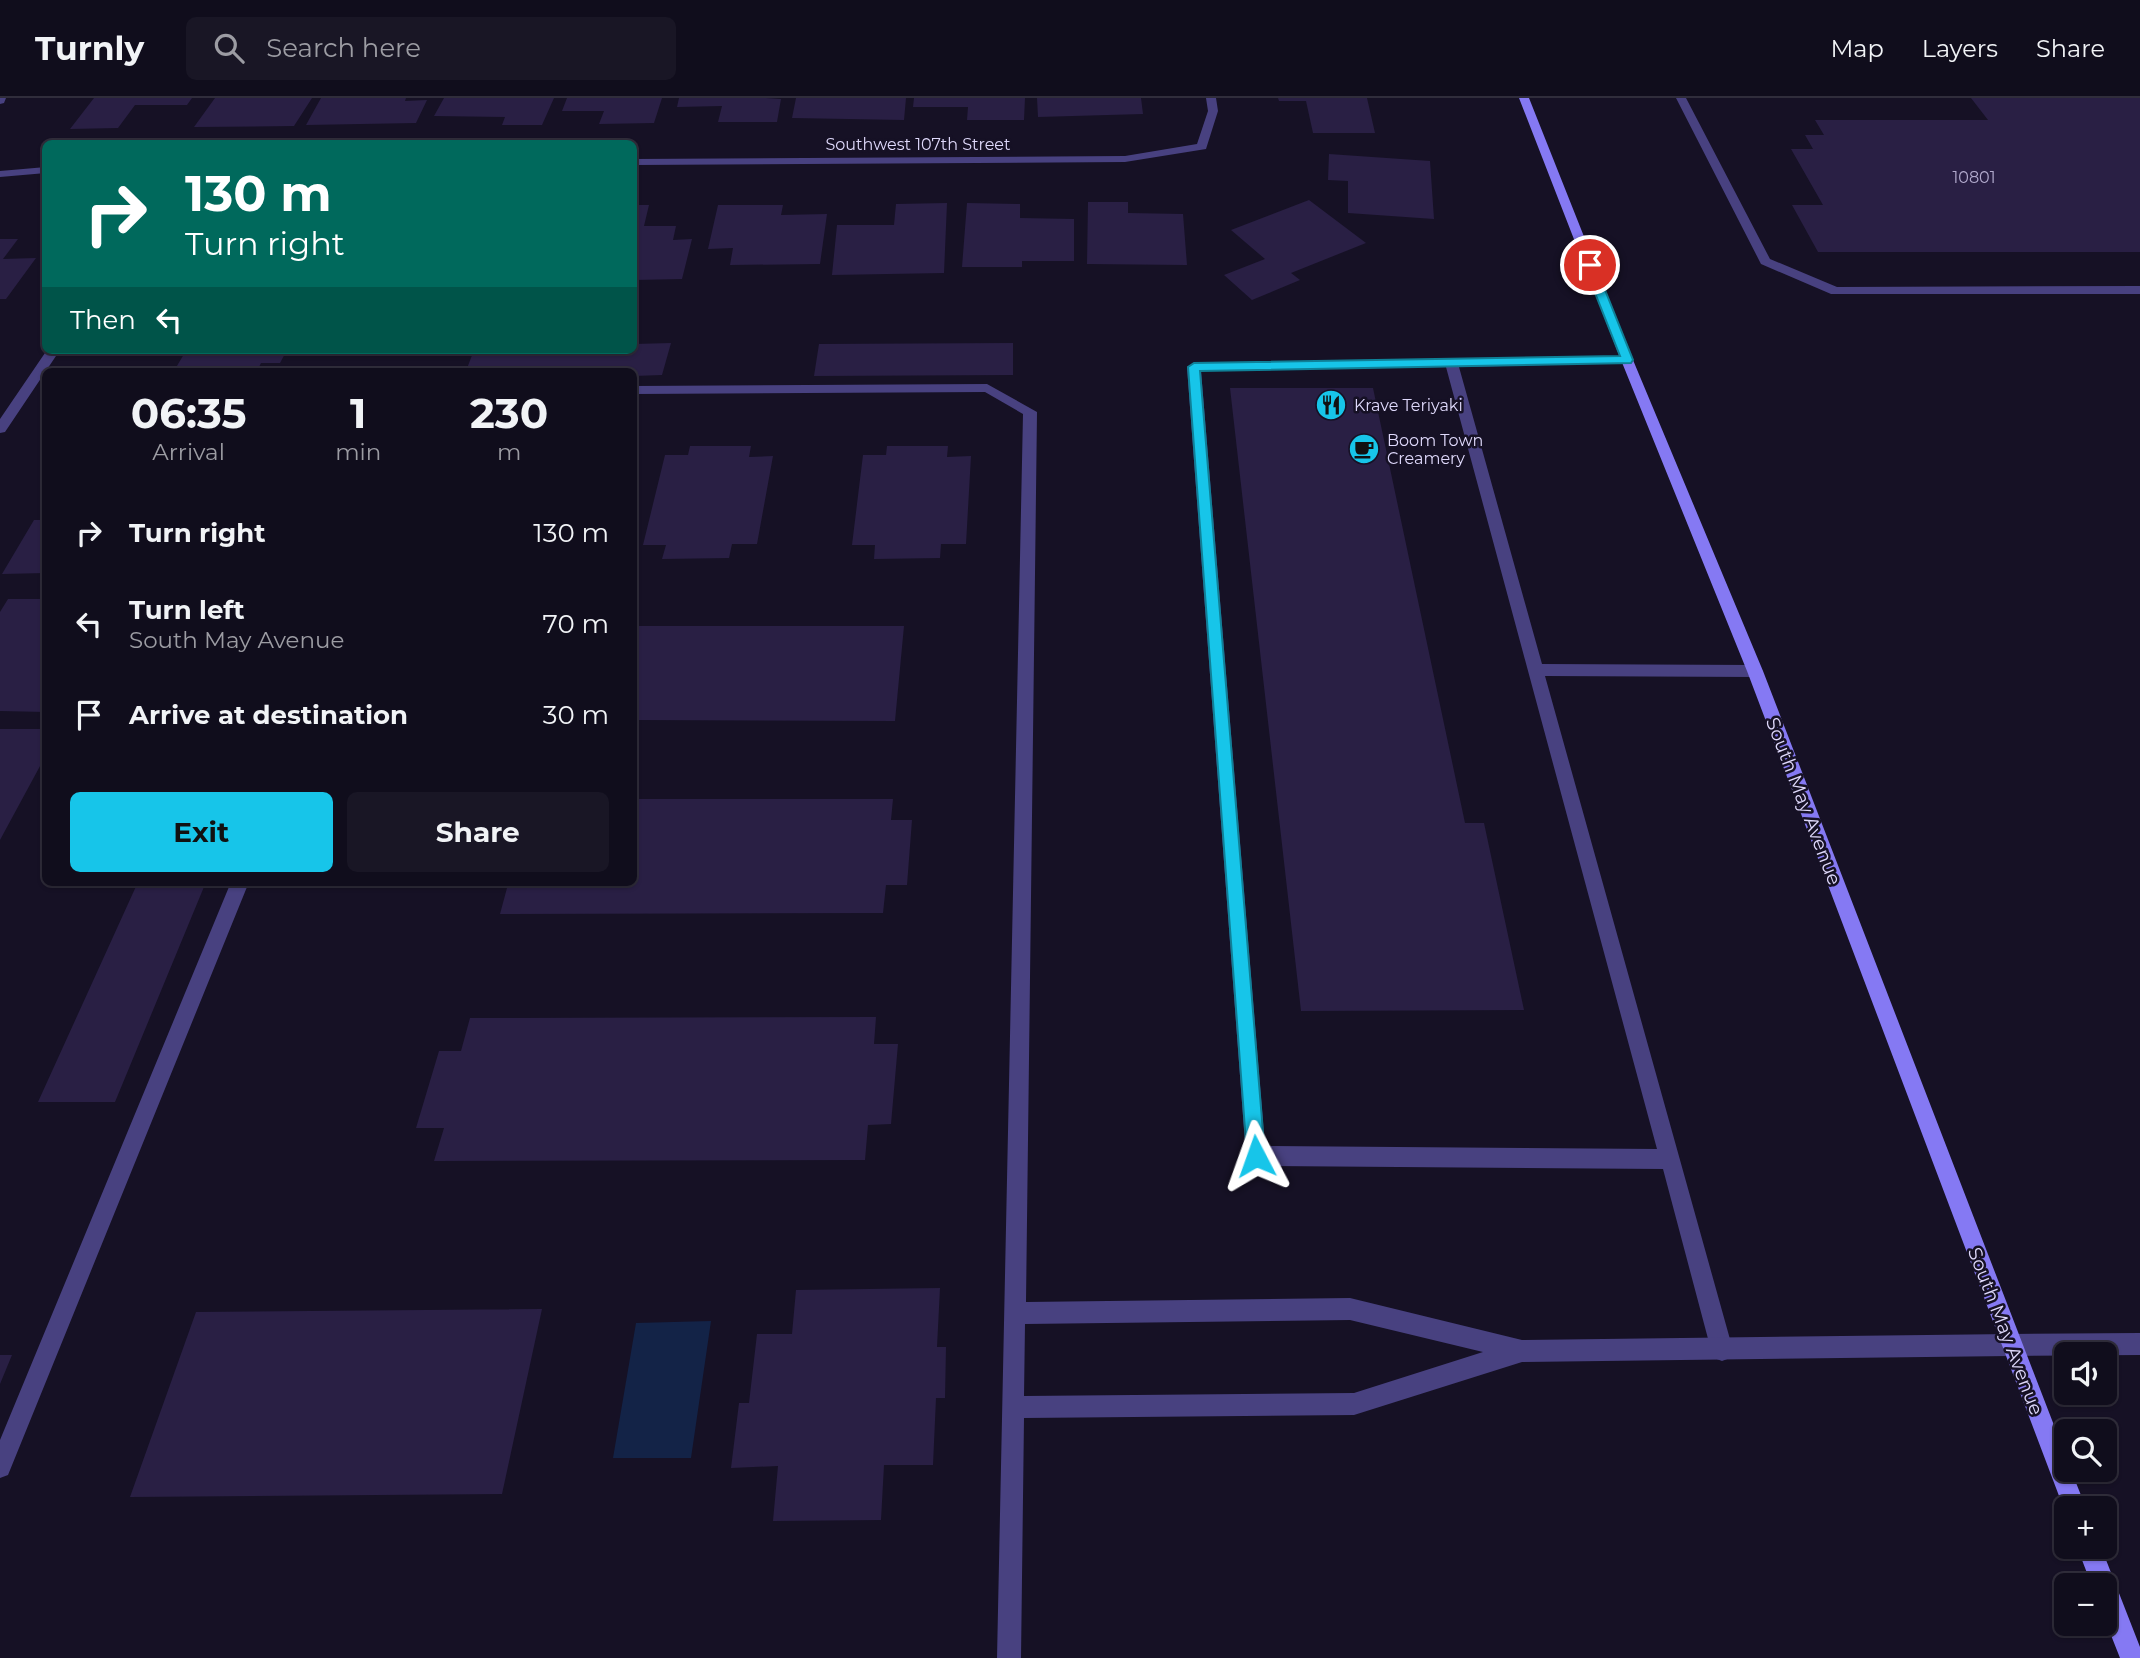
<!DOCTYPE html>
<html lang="en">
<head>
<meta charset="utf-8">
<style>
  body { margin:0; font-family:Montserrat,sans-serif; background:#191625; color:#f1f3f6; height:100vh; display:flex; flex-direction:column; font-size:26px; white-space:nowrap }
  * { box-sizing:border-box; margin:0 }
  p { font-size:23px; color:#9c9ca3 }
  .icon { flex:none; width:38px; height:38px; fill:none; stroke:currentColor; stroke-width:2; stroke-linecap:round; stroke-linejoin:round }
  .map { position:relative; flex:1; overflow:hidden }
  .drawer { position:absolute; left:42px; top:270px; width:595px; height:518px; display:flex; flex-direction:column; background:#100d1c; border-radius:10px; box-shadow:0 2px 5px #0004,0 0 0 2px #302d3b }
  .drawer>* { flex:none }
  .top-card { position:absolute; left:42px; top:42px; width:595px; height:214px; border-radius:10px; box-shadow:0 2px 5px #0004,0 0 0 2px #302d3b; background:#00695c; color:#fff; overflow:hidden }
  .fabs { position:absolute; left:2054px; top:1244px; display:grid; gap:14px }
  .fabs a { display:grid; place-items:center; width:63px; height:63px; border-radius:10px; background:#100d1c; box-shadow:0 2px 5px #0004,0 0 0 2px #302d3b; font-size:35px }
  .pin { position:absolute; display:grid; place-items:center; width:60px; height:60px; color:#fff; margin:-30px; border:4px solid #fff; border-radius:50%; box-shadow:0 2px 7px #0007 }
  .me { position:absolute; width:77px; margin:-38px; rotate:356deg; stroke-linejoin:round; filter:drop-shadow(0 0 5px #0008) }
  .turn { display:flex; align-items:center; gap:24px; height:147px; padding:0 28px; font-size:32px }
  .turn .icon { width:91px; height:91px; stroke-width:2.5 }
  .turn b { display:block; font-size:49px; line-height:60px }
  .then { display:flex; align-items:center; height:66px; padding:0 28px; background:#0003; gap:14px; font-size:26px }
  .eta { display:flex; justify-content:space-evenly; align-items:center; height:119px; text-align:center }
  .eta b { font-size:42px; font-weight:700; line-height:49px }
  .primary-button { display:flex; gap:14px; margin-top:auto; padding:14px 28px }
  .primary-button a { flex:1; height:80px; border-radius:10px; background:#17c5e9; color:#111; font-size:28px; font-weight:700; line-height:80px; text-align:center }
  .primary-button a+a { background:#191625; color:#f1f3f6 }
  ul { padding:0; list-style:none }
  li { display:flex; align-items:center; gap:21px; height:91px; padding:0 28px }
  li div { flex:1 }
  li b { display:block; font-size:26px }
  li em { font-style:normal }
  header { display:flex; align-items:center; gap:42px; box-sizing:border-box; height:98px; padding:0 35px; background:#100d1c; border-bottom:2px solid #302d3b }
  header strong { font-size:33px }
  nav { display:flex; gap:38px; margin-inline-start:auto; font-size:24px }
  .search { width:490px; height:63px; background:#191625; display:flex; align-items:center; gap:18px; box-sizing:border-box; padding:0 24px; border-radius:10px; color:#9c9ca3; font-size:26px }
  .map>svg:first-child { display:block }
  .water { fill:#132347 }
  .building { fill:#291f44 }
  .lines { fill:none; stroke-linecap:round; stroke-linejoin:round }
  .lane { fill:#484180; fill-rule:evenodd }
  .street { fill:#484180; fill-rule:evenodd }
  .secondary { fill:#8579f3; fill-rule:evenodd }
  .route { fill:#17c5e9; stroke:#0f8097; stroke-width:2 }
  .labels { text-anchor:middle; stroke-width:5; stroke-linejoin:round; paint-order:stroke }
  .far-street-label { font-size:16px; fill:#dfd9fb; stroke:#161125 }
  .number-label { font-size:16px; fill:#b2aacd }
  .far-poi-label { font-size:16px; fill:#dfd9fb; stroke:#161125; text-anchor:start }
  .street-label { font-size:19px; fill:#dfd9fb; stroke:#161125 }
</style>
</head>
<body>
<header>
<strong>Turnly</strong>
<div class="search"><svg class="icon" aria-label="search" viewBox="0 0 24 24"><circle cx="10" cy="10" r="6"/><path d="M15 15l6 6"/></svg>Search here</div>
<nav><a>Map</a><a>Layers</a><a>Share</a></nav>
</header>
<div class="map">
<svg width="2140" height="1560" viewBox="0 0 2140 1560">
  <rect width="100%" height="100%" fill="#161125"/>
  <path class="water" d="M711,1223L691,1360H613L636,1225Z"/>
  <path class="building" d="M94,0H192L187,7H135L118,30L70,31Z
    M215,0H312L294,28L194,29Z
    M321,0H406L405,3L427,2L416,25L306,27Z
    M444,0H554L542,27H502L505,19L434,18Z
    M567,0H662L654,25L599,26L604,13H562Z
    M679,0H766L781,1L777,24H718L722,8L677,9Z
    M796,0H906L904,22L792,20Z
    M914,0H1025L1024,22H967L968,9H913Z
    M1037,0H1141L1143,16L1038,19Z
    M1278,0H1367L1375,35H1313L1306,3H1279Z
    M1971,0H2140V154H1818L1792,107H1823L1791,51H1813L1805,37H1824L1815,22H1988Z
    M1329,56L1430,63L1434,121L1348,115V83L1328,82Z
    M1309,102L1366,145L1291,175L1300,182L1252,202L1224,177L1265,161L1231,132Z
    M1088,104H1128V115L1183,116L1187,167L1087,166Z
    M947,105L944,175L832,177L837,127H894L896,106Z
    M967,105L1020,106V120L1074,121V163H1022V169H962Z
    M634,107H649L644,128H676L673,142L692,141L682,181L634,182Z
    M718,107H783L781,117L827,116L820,166L730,167L733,150L708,151Z
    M0,141H18L3,161L36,160L6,201H0Z
    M671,245L662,277L634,278V273H466L474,252H634V246Z
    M1013,245V277L814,278L819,246Z
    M140,252H287L280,265H261L257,273H174L184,256L137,257Z
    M1230,290H1373L1465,725H1484L1524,912L1301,913Z
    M690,348H751L749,359L773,358L757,446H732L729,460L662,461L666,447H643L665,357H688Z
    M887,348H948L947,359L971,358L966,446H941L940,460L874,461L875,447H852L863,357H886Z
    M34,422H46V475L2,476Z
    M8,501H46V614L0,613V514Z
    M634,528H904L895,623L634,622Z
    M0,631H46V657L0,742Z
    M634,701H893L891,722H912L907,787H886L883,815L500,816L507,790H483L485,784H634Z
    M138,784H206L115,1004H38Z
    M876,919L874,946H898L891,1026L868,1027L865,1062L434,1063L444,1030H416L439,953H461L470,920Z
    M940,1190L937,1249H946L945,1300H936L933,1367H884L881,1422L773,1423L778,1368L731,1370L739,1305H749L757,1236H792L796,1192Z
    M542,1211L502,1396L130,1399L196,1214Z
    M0,1257H12L0,1286Z"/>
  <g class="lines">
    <path class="lane" d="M1676,0H1686L1770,161L1837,189L2140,188V196H1831L1761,166Z
      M1627,258L1633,262L1632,265L1459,269L1542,566L1755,567L1763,573L1755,579L1545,578L1733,1252L1730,1260L1722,1263L1714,1260L1711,1252L1663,1071L1256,1068L1249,1065L1246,1058L1187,269L1194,265ZM1446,269L1657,1051L1265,1048L1201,273Z
      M2140,1235V1257L2011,1258L2003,1255L2000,1247L2003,1239L2011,1236Z"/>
    <path class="street" d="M0,0H6L4,5L0,6Z
      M1206,0H1216L1218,13L1206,51L1125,64L634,67V61L1125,58L1197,46L1208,13Z
      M46,69V75L0,79V73Z
      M47,252H60L5,334L0,335V321Z
      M987,286L1037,314L1026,1204L1350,1200L1522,1242L2011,1236L2019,1239L2022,1247L2019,1255L2011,1258L1522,1264L1354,1317L1024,1320L1021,1560H997L1023,316L985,294L634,296V288ZM1350,1222L1483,1254L1354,1295L1024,1298L1025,1226Z
      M231,784H249L8,1377L0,1380V1342Z"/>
    <path class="secondary" d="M1519,0H1529L1633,262L1763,573L2067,1361V1372H2071L2086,1410H2067V1419L1747,573L1621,262Z
      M2077,1449H2101L2140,1549V1560H2120L2105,1522V1488H2092Z"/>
  </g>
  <path class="route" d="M1586,164L1595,167L1633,262L1631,265L1200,273L1265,1058L1262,1064L1256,1067L1249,1064L1247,1058L1188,269L1194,265L1620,258L1584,167Z"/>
  <defs>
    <g id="restaurant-disc" transform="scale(1.575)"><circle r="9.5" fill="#17c5e9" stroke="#161125"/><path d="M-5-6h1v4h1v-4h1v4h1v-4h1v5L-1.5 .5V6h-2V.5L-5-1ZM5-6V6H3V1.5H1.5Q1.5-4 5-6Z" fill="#111"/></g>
    <g id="cafe-disc" transform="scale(1.575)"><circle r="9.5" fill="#17c5e9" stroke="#161125"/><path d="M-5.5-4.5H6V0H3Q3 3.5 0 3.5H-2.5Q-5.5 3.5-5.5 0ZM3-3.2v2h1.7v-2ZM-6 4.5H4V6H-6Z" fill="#111"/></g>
  </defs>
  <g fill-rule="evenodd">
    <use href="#restaurant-disc" x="1331" y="307"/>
    <use href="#cafe-disc" x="1364" y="351"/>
  </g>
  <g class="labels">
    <g class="far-street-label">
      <text x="918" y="52">Southwest 107th Street</text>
    </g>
    <g class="number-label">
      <text x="1974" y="85">10801</text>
    </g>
    <g class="far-poi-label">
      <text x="1354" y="313">Krave Teriyaki</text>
      <text x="1387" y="348">Boom Town<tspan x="1387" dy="18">Creamery</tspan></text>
    </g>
    <g class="street-label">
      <text transform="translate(1804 703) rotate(69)" y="7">South May Avenue</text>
      <text transform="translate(2006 1233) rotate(69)" y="7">South May Avenue</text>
    </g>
  </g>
</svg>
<div class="fabs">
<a><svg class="icon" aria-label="sound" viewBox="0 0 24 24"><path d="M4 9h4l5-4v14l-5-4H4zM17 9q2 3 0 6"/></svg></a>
<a><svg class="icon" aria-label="search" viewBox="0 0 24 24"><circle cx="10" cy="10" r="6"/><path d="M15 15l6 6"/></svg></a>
<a>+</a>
<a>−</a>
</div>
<div class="pin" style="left:1590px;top:167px;background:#d93025"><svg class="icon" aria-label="arrive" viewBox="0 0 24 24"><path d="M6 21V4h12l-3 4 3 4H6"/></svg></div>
<svg class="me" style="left:1256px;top:1058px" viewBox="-20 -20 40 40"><path d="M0-17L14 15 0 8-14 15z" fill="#17c5e9" stroke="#fff" stroke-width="4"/></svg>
<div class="top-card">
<div class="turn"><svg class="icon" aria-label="right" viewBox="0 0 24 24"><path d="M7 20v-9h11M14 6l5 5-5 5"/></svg><div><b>130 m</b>Turn right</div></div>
<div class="then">Then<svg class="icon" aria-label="left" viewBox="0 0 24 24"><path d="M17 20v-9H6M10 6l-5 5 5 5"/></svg></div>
</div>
<section class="drawer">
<div class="eta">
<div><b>06:35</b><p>Arrival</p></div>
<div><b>1</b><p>min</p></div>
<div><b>230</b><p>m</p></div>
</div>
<ul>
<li><svg class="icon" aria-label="right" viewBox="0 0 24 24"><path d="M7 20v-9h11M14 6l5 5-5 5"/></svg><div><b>Turn right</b></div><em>130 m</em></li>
<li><svg class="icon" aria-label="left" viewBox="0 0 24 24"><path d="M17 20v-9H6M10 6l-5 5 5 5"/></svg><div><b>Turn left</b><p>South May Avenue</p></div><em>70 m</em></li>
<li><svg class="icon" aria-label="arrive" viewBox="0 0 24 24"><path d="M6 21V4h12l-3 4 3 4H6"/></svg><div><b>Arrive at destination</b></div><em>30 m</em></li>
</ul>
<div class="primary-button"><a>Exit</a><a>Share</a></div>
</section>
</div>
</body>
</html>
